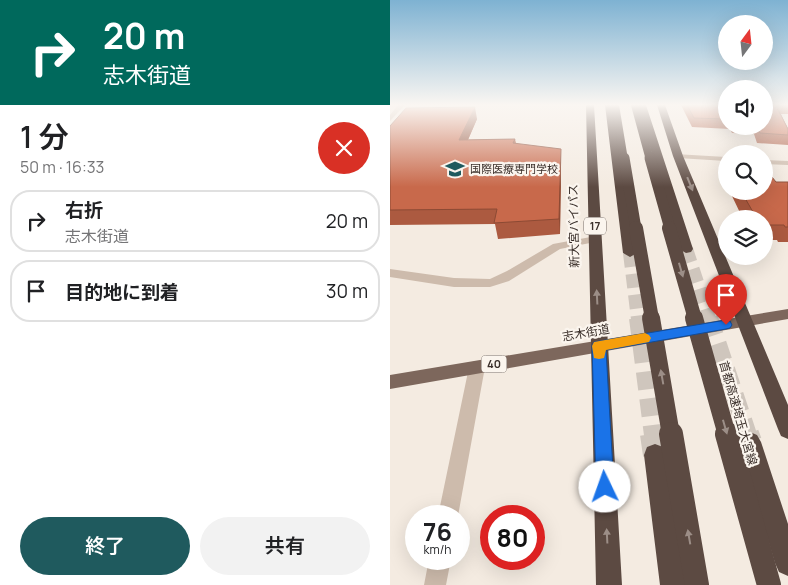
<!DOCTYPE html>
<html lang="ja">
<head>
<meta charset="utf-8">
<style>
  body { margin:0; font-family:Manrope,"Noto Sans JP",sans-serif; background:#f2f2f2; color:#202124; height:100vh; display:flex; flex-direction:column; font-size:19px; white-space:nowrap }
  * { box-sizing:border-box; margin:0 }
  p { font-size:16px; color:#757577 }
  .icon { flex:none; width:28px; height:28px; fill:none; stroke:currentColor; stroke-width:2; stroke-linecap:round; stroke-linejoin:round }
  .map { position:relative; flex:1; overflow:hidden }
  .side { display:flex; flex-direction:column; background:#fff; width:390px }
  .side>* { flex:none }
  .top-card { background:#00695c; color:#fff; overflow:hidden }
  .needle { width:32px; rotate:15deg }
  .controls { position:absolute; left:328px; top:15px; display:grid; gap:10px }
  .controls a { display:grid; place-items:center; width:55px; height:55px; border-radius:50%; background:#fff; box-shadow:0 5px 20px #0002; font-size:25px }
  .speed { position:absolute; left:15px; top:505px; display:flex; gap:10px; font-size:25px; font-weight:700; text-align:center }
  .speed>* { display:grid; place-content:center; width:65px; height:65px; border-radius:50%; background:#fff; box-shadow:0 5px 20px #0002; line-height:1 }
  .speed small { font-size:12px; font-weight:400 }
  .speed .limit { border:8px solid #d22; background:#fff; color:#111 }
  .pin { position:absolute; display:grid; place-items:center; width:42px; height:42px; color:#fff; margin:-51px -21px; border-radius:50% 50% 50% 0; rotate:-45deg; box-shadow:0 0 5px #0007 }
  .pin .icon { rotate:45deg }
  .me { position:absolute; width:55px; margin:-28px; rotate:357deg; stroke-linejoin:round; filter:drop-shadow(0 0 4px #0008) }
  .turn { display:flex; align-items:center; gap:18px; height:105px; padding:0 20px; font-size:22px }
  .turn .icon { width:65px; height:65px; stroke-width:2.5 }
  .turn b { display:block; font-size:35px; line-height:42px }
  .round { display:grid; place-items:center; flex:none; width:52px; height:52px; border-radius:26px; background:#f2f2f2 }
  .summary { display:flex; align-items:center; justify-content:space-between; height:85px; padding:0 20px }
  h1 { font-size:30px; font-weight:600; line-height:38px }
  .primary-button { display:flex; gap:10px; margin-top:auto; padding:10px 20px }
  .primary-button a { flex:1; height:58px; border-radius:30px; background:#1f5a5e; color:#fff; font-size:20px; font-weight:600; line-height:58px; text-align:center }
  .primary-button a+a { background:#f2f2f2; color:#202124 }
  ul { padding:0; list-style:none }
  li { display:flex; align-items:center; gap:15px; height:62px; margin:0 10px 8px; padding:0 10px; border:2px solid #e0e0e0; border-radius:20px }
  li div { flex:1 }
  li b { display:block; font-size:19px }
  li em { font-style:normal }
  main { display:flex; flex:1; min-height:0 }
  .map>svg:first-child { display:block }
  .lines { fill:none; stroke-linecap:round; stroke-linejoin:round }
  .highway-tunnel-far2 { stroke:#cfc6bd; stroke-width:14; stroke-dasharray:14 7; stroke-linecap:butt }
  .highway-tunnel-far1 { stroke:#cfc6bd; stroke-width:18; stroke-dasharray:18 9; stroke-linecap:butt }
  .highway-tunnel { stroke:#cfc6bd; stroke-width:24; stroke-dasharray:24 12; stroke-linecap:butt }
  .street { fill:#cdbbac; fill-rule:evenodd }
  .primary { fill:#7d675c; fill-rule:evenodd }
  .highway { fill:#5c4a42; fill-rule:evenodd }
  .highway-bridge-far4 { stroke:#5c4a42; stroke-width:8 }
  .highway-bridge-far3 { stroke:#5c4a42; stroke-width:11 }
  .highway-bridge-far2 { stroke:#5c4a42; stroke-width:14 }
  .highway-bridge-far1 { stroke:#5c4a42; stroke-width:18 }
  .highway-bridge { stroke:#5c4a42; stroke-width:24 }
  .wall { fill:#ac5a40 }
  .shaded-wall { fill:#8c4a34 }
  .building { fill:#c8694b; stroke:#8c4a34 }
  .oneway { fill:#9c8e87 }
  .route { fill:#1a73e8; stroke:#114b97 }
  .slow { fill:#f59e0b }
  .labels { text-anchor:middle; stroke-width:4.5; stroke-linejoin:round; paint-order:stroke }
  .far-poi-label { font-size:11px; fill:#3b302b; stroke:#fbf5ee; text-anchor:start }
  .shield { fill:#fbf5ee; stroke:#756b66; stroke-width:1 }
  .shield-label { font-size:11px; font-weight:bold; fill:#3b302b }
  .street-label { font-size:12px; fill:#3b302b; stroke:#fbf5ee }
</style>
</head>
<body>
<main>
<section class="side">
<div class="top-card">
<div class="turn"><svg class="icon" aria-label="right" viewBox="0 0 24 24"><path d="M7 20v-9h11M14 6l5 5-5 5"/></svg><div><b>20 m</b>志木街道</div></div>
</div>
<div class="summary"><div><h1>1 分</h1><p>50 m · 16:33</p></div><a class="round" style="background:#d93025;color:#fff"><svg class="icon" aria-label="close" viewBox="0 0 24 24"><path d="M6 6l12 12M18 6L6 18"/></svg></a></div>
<ul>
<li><svg class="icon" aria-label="right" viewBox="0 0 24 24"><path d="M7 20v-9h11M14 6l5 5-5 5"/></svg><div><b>右折</b><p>志木街道</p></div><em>20 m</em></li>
<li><svg class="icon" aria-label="arrive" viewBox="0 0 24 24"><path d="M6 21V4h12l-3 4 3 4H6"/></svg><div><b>目的地に到着</b></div><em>30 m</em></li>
</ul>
<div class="primary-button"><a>終了</a><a>共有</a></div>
</section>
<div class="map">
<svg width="398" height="585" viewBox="0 0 398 585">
  <rect width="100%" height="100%" fill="#f4ebe1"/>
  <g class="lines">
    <path class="highway-tunnel-far2" d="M296,249L319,319
      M240,253L248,319"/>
    <path class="highway-tunnel-far1" d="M248,318L263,435
      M319,318L358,435"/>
    <path class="highway-tunnel" d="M262,434L265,455
      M357,434L360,442"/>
    <path class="street" d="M8,105H15L0,121V115Z
      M285,154L336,157V161L288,158L284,156Z
      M374,160L398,161V165L374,164Z
      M206,236L211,239L210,241L170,249L119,281L100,287H64L0,277V269L64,278L100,279L117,271L163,244Z
      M87,361L92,362L95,367L68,516H48L79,367L82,362Z
      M39,559H61L56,585H34Z"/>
    <path class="primary" d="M398,309V319L0,389V375Z"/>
    <path class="highway" d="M196,105H204L232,585H206Z
      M215,105H223L247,253L240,257L233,253Z
      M248,105H256L303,249L301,252L296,253L289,249Z
      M267,105H275L293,156L398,405V439L391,436L388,429L283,156Z
      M360,432L367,435L371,442L398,524V576L389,572L385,563L349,442L353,435Z
      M265,444L273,447L276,455L296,585H270L254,455L257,447Z"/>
    <path class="highway-bridge-far4" d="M225,105L234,160
      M245,105L260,160"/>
    <path class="highway-bridge-far3" d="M234,158L246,229
      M260,158L280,229"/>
    <path class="highway-bridge-far2" d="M246,228L262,319
      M279,228L305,319"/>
    <path class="highway-bridge-far1" d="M261,318L281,435
      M304,318L337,435"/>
    <path class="highway-bridge" d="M281,434L307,585
      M337,434L379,585"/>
  </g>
  <path class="wall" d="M291,105H336V126H374V105H398V114H391L398,129V145L367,143L364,134L342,133L340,129L302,127Z
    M87,119L78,140L125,139L126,143L171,162L170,234L108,239L105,224L0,225V126Z
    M386,182H398V242H388L387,240H374V219H353L342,196L343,191H374Z"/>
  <path class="shaded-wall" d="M85,107L87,119L72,153L69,140Z
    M171,149V162L170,234L169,219Z"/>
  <path class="building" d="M297,105H336V119L304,118Z
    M374,105H398L386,106L398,129V135L370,133L367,126H374Z
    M85,107L69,140L125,139L123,143L171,149L169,219L104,223L107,209L0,210V126L16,108Z
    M374,177H382L386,182H398V227H395L394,225H374V219H367L351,191H374Z"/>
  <defs><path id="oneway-solid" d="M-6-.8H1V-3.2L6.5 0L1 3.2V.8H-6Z" transform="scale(1.25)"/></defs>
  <g class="oneway">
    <use href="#oneway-solid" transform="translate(300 184) rotate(68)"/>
    <use href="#oneway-solid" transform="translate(291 270) rotate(74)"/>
    <use href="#oneway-solid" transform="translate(207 297) rotate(-93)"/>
    <use href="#oneway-solid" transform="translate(272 377) rotate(-100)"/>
    <use href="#oneway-solid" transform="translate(335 427) rotate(74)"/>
    <use href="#oneway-solid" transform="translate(217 536) rotate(-93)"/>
    <use href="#oneway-solid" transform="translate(299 537) rotate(-100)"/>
  </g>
  <linearGradient id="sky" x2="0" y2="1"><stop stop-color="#7eb2d2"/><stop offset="0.56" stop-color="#faf6f2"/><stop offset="1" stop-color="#faf6f2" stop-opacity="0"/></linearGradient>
  <rect width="398" height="187" fill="url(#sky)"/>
  <path class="route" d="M336,320L340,321L342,325L340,328L336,329L216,350L224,487L221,494L215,496L209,494L206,487L202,346L204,342Z"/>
  <path class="slow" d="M255,333L259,335L261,338L259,342L216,350L214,358L209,359L204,358L202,346L204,342Z"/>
  <defs>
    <g id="university-bare" transform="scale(1.5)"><path d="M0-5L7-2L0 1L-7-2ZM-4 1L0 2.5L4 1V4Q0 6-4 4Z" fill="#1f5a5e" stroke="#fbf5ee" stroke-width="2.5" paint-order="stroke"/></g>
  </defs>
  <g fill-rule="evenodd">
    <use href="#university-bare" x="65" y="169"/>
  </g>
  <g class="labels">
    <g class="far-poi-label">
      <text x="80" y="173">国際医療専門学校</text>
    </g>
    <g class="shield">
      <rect x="194" y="217.5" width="22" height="17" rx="4"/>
      <rect x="91.5" y="355.5" width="25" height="17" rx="4"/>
    </g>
    <g class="shield-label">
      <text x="205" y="230">17</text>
      <text x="104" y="368">40</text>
    </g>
    <g class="street-label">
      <text transform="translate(184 226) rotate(-91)" y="4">新大宮バイパス</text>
      <text transform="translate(196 333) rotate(-10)" y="4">志木街道</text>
      <text transform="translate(348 413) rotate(74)" y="4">首都高速埼玉大宮線</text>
    </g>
  </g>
</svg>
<div class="controls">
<a><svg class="needle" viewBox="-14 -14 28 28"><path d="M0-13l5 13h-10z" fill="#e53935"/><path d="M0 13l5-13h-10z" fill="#757577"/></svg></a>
<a><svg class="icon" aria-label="sound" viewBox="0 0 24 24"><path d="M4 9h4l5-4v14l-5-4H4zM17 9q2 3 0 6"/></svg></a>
<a><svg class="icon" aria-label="search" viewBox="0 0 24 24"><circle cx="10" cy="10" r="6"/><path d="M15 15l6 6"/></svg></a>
<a><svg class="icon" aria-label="layers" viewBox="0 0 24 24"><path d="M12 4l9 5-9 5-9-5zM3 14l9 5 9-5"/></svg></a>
</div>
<div class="speed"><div>76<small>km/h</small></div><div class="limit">80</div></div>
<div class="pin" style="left:336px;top:325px;background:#d93025"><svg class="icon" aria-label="arrive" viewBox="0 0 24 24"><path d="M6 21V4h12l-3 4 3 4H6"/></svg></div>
<svg class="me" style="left:215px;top:487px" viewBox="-20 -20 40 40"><circle r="19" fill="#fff"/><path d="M0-13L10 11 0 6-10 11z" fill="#1a73e8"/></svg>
</div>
</main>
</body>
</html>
